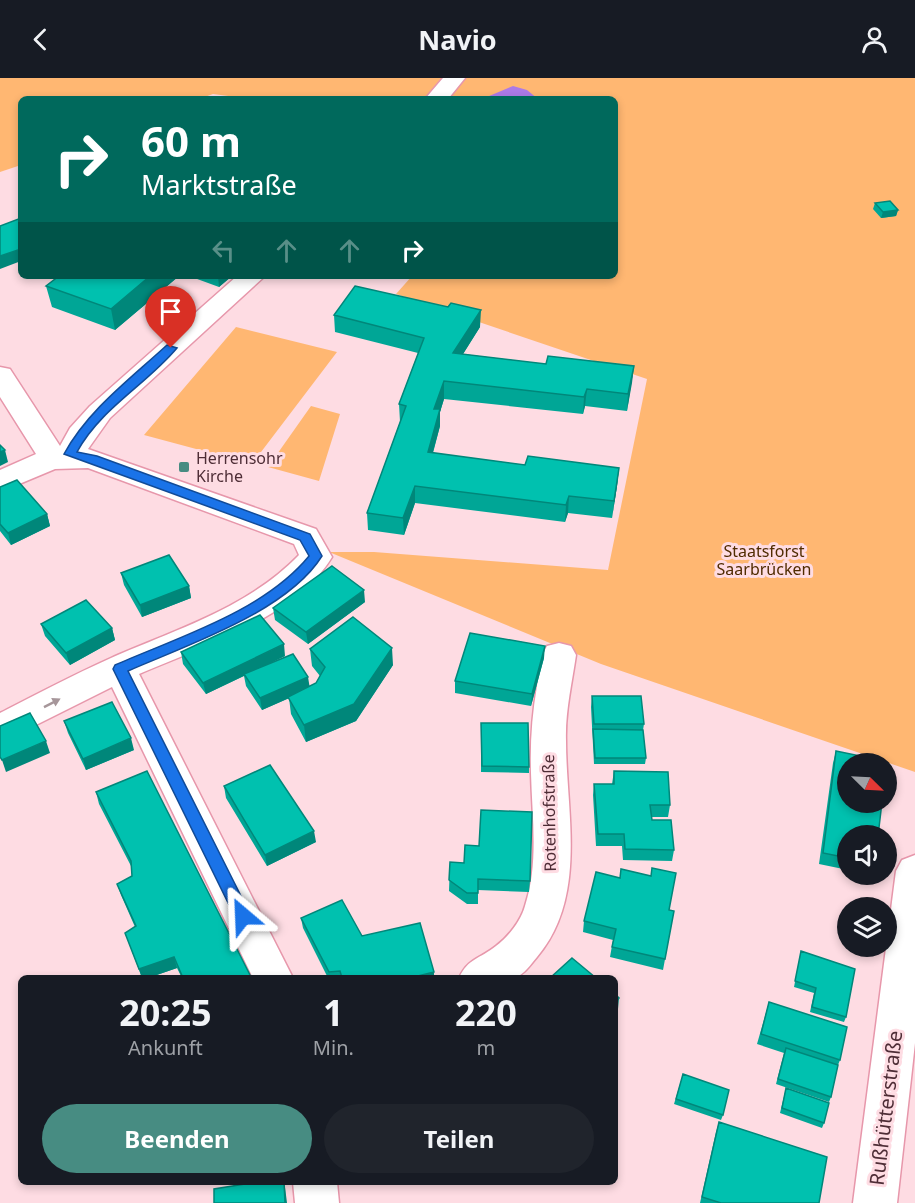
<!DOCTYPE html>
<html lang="de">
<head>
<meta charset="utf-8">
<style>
  body { margin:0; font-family:"Noto Sans",sans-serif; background:#20242c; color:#f1f3f6; height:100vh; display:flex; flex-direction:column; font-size:22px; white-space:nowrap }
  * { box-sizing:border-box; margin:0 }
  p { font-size:20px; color:#9ea1a6 }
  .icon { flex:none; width:33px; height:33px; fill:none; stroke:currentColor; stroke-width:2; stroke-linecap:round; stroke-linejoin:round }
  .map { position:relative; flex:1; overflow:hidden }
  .sheet { position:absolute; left:18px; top:897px; width:600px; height:210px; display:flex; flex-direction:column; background:#171b24; border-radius:9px; box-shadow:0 3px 9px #0003 }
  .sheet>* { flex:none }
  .hud { position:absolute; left:18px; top:18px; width:600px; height:183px; border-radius:9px; box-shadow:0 3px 9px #0003; background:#00695c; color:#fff; overflow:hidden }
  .needle { width:39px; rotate:114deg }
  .tools { position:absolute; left:837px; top:675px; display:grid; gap:12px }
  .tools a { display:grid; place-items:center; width:60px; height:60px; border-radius:50%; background:#171b24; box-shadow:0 3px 9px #0003; font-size:30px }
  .pin { position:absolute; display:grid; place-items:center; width:51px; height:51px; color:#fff; margin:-62px -26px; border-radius:50% 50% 50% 0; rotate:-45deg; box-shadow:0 0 6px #0007 }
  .pin .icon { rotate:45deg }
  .me { position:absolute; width:66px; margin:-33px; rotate:334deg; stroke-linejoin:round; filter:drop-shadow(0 0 4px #0008) }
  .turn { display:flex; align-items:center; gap:21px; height:126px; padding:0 24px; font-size:27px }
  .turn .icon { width:78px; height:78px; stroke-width:2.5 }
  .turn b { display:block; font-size:42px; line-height:51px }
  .lanes { display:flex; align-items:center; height:57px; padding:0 24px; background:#0003; justify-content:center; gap:30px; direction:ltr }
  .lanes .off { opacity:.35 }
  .eta { display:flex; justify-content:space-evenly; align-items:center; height:102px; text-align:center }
  .eta b { font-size:36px; font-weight:700; line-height:42px }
  .button { display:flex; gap:12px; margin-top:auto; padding:12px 24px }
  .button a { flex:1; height:69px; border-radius:36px; background:#478c82; color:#fff; font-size:24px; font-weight:700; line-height:69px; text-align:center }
  .button a+a { background:#20242c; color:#f1f3f6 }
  header { display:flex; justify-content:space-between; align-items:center; height:78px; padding:0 24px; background:#171b24; font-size:27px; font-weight:700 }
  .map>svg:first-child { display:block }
  .green { fill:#ffb772 }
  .water { fill:#ac7ae7 }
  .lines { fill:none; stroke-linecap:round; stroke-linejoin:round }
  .minor-casing { stroke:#e797ab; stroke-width:3 }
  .minor { fill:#fff; fill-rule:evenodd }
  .wall { fill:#00a696 }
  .shaded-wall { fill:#00877a }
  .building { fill:#00c1af; stroke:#00877a; stroke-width:1.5 }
  .oneway { fill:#a6969a }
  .route { fill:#1a73e8; stroke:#114b97; stroke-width:1.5 }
  .poi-dot { fill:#478c82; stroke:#fedce3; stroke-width:2 }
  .labels { text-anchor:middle; stroke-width:6; stroke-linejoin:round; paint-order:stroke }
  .poi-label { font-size:16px; fill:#4e2d36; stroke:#fedce3; text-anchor:start }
  .park-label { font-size:16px; fill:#502b00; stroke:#fedce3 }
  .street-label { font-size:16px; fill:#4e2d36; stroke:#fedce3 }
  .near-street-label { font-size:20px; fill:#4e2d36; stroke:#fedce3 }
</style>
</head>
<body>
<header><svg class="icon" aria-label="back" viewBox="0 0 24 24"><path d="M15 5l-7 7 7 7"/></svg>Navio<svg class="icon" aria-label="person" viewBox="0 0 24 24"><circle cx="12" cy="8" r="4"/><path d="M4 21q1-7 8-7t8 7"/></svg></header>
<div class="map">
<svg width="915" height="1125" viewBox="0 0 915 1125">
  <rect width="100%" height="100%" fill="#fedce3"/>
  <path class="green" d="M0,0H915V694L601,586L329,474H374L608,492L647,301L396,216L412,198H615V21H251L213,16L199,21H21V87L0,94Z
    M236,249L337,274L252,386L144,357Z
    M311,328L340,336L319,403L268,389Z"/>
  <path class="water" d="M513,8L527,12L538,21H482Z"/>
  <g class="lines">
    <g class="minor-casing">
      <path id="minor" d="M443,0H465L448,21H425Z
        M237,198H265L110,340L88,371L316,451L332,479C295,540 201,569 139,596L293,900H253L112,609L0,665V635C37,616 73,597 111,580C177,551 248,530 299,477L294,466L88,390L55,391L0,414V392L36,376L0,319V289L10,291L60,368L70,350L90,328Z
        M559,565L571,568L576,577C572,605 565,634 566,663C566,734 588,819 537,879C531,886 524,897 514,900C501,904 473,900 459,900C468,880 480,881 496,868C508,859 521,843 525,828C539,785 532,739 531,695C530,665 532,637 537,608C539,594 540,580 547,568Z
        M915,777V965L897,1125H853L896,793L902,782Z
        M293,1104H337L339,1125H295Z"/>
    </g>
    <use href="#minor" class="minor"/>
  </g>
  <path class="wall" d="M875,125L898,132L896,138L881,140L873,131Z
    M179,198L115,252L52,229L46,208Z
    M189,198H232L219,209Z
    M334,237L480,249L463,276L546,286L634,288L627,333L585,328L583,336L444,321L440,334V348L433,375L525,387L619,390L617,408L612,440L568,435L565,444L415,425L404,457L368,452L367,435L400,344L399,326L418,275L335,254Z
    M0,409L47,436L50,448L11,467L0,453Z
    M121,495L189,508L191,520L142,539L124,507Z
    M365,524L308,566L275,542L273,530Z
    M41,546L112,550L115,562L70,587L45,558Z
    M310,571L393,587L356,643L306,664L291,636L289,620L262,632L246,608L244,598L206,616L183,586L181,574L285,578L266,587L309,608L316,605L320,598L312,588Z
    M544,580L531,628L455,615V603Z
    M592,618L644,646L643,652L646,680L645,686H594L591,629Z
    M64,643L134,672L86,692L68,655Z
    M481,645L529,689V695L481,694Z
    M836,673L848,758V792L819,786L833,685Z
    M147,693L251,900H182L177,890L148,900H142L125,855L135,849L121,817L117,806L132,798L131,788L99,726L96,714Z
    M614,693L670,727L668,739H652V742L674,772L672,783L623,782L622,768H596L593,717L594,706H612Z
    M224,708L316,764L267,788L226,720Z
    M450,784L530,803L529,814L478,812V826H467L449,813Z
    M669,832L674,833L663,892L610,879L613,862L583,854L584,843Z
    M301,840L362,858L434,900H328L303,850Z
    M801,873L846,939L844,944L810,934L814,915L794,909Z
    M769,924L840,982L838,987L831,1019L829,1024L776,1006L784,975L757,966Z
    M683,996L723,1037L721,1042L674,1026Z
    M786,1010L824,1045L822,1050L780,1035Z
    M719,1044L819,1125H700L716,1054Z"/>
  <path class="shaded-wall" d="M898,132L896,138L881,140L883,134Z
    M21,171V183L0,191V178Z
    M150,198H179L115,252L111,231Z
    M218,198H232L219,209Z
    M481,232L480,249L453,292V275Z
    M634,288L632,305L627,333L628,316Z
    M444,303V321L440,334V348L428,392V374L434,331Z
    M587,311L585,328L583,336L584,319Z
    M5,372L8,384L0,388V374Z
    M619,390L617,408L612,440L614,423Z
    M415,408V425L404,457L403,440Z
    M569,418L568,435L565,444L566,427Z
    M47,436L50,448L11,467L8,455Z
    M189,508L191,520L142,539L140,527Z
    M364,512L365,524L308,566L306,554Z
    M112,550L115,562L70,587L66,575Z
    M284,566L285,578L206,616L203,605Z
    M545,568L544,580L531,628L532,616Z
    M392,570L393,587L356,643L306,664L304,647Z
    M308,599L310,611L262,632L260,620Z
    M131,660L134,672L86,692L83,681Z
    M46,663L50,675L6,694L2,682Z
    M314,753L316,764L267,788L265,777Z
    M174,879L177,890L148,900H142L139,891Z
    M434,894V900H410Z
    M619,920L618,931L615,933V924Z
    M284,1104L285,1109L287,1125H285Z"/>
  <path class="building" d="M890,123L898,132L883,134L875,125Z
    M21,140V171L0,178V148Z
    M59,198H150L111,231L46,208Z
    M355,208L448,229L451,225L481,232L453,275L546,286L548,278L634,288L628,316L587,311L584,319L444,303L434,331H440L428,374L525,387L528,378L619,390L614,423L569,418L566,427L415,408L403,440L367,435L406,328L399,326L424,260L334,237Z
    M0,367L5,372L0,374Z
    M17,402L47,436L8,455L0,446V409Z
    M169,477L189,508L140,527L121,495Z
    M332,488L364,512L306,554L273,530Z
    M86,522L112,550L66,575L41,546Z
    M260,537L284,566L203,605L181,574Z
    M353,539L392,570L354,626L304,647L288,619L316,605L325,589L310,571Z
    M470,555L545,568L532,616L455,603Z
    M293,576L308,599L260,620L244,596Z
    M592,618H641L644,646H594Z
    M112,624L131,660L83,681L64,643Z
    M30,635L46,663L2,682L0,679V648Z
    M481,645H528L529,689L482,688Z
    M593,651L643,652L646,680H595Z
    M836,673L875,681V686H848V724H882L878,758H848V780L823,775Z
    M270,687L314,753L265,777L224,708Z
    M147,693L251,899L183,900L174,879L139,891L125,855L136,848L117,806L132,798L131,783L96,714Z
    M614,693L668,694L670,727H650L652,742H671L674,772L625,771L624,756H598L594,706H614Z
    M481,732L532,734L530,803L478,801V815H467L449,802L450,784L464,785L465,767L479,768Z
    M652,790L676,795L669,832L674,833L665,881L612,869L616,851L584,843L596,794L620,800L621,791L651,798Z
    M342,822L362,858L420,845L434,894L410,900H342L340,893L329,894L301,840Z
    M801,873L855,891L846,939L812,929L816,910L795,903Z
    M572,880L596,900H550Z
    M615,916L619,920L615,924Z
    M769,924L847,949L840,982L761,956Z
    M786,970L838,987L831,1019L778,1001Z
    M683,996L729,1012L723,1037L676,1021Z
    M786,1010L829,1025L824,1045L782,1030Z
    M719,1044L827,1079L819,1125H721L702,1119Z
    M258,1104H284L285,1125H214V1111Z"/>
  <defs><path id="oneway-solid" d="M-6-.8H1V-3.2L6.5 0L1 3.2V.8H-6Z" transform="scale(1.5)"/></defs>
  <use class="oneway" href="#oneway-solid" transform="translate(52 625) rotate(-27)"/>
  <path class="route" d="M167,267L177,270C146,307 101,330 77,374L97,378L310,456L322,478C287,534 187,567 128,593L251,838L248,843H237L113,591L115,587C179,559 264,533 309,478L300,462L64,376C88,332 130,301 167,267Z"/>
  <rect class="poi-dot" x="178" y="383" width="12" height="12" rx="3"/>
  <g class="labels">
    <g class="poi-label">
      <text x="196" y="386">Herrensohr<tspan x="196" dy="18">Kirche</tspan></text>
    </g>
    <g class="park-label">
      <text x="764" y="479">Staatsforst<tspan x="764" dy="18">Saarbrücken</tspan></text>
    </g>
    <g class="street-label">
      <text transform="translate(549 735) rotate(-91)" y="6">Rotenhofstraße</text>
    </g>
    <g class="near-street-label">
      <text transform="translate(886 1030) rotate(-83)" y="7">Rußhütterstraße</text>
    </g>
  </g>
</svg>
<div class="tools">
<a><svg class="needle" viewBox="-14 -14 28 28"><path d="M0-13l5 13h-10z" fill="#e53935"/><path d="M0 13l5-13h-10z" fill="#9ea1a6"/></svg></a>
<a><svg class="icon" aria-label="sound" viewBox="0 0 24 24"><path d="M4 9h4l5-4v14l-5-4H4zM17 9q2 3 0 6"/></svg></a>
<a><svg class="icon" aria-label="layers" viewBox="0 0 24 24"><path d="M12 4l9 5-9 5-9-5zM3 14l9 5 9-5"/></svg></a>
</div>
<div class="pin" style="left:171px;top:270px;background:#d93025"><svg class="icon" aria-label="arrive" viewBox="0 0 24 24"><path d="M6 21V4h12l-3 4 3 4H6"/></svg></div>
<svg class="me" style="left:243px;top:838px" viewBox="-20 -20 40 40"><path d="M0-17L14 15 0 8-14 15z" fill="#1a73e8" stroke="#fff" stroke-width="4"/></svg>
<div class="hud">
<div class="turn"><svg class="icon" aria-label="right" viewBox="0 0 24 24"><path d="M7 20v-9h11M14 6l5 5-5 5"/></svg><div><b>60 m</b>Marktstraße</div></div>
<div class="lanes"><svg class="icon off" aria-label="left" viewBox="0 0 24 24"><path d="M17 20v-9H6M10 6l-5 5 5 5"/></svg><svg class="icon off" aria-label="ahead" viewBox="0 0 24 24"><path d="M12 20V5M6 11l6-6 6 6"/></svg><svg class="icon off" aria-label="ahead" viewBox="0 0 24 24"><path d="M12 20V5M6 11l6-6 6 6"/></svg><svg class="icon" aria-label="right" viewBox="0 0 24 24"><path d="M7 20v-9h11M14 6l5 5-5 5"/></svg></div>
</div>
<section class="sheet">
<div class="eta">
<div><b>20:25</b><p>Ankunft</p></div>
<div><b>1</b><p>Min.</p></div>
<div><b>220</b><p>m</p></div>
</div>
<div class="button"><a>Beenden</a><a>Teilen</a></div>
</section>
</div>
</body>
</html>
